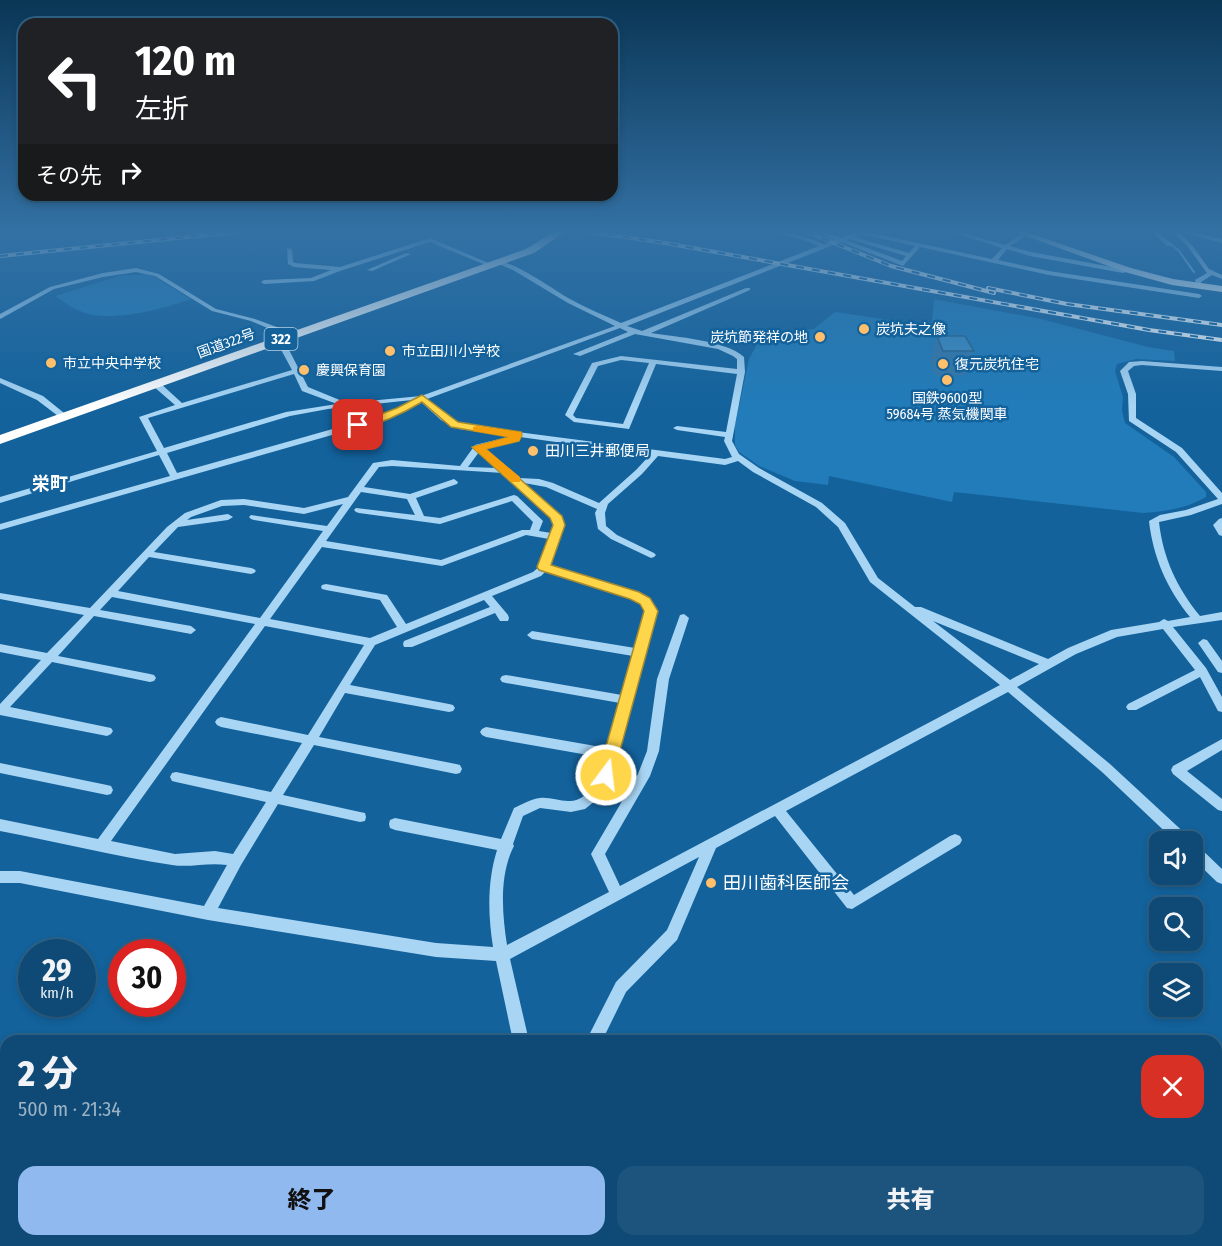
<!DOCTYPE html>
<html lang="ja">
<head>
<meta charset="utf-8">
<style>
  body { margin:0; font-family:"Fira Sans Condensed","Noto Sans JP",sans-serif; background:#1c547d; color:#f1f3f6; height:100vh; display:flex; flex-direction:column; font-size:22px; white-space:nowrap }
  * { box-sizing:border-box; margin:0 }
  p { font-size:20px; color:#9bb3c5 }
  .icon { flex:none; width:33px; height:33px; fill:none; stroke:currentColor; stroke-width:2; stroke-linecap:round; stroke-linejoin:round }
  .map { position:relative; flex:1; overflow:hidden }
  .panel { position:absolute; left:0px; top:1035px; width:1222px; height:212px; display:flex; flex-direction:column; background:#0e4a75; border-radius:18px 18px 0 0; box-shadow:0 3px 9px #0003,0 0 0 2px #2e6287 }
  .panel>* { flex:none }
  .banner { position:absolute; left:18px; top:18px; width:600px; height:183px; border-radius:18px; box-shadow:0 3px 9px #0003,0 0 0 2px #2e6287; background:#202124; color:#fff; overflow:hidden }
  .controls { position:absolute; left:1149px; top:831px; display:grid; gap:12px }
  .controls a { display:grid; place-items:center; width:54px; height:54px; border-radius:12px; background:#0e4a75; box-shadow:0 3px 9px #0003,0 0 0 2px #2e6287; font-size:30px }
  .speed { position:absolute; left:18px; top:939px; display:flex; gap:12px; font-size:30px; font-weight:700; text-align:center }
  .speed>* { display:grid; place-content:center; width:78px; height:78px; border-radius:50%; background:#0e4a75; box-shadow:0 3px 9px #0003,0 0 0 2px #2e6287; line-height:1 }
  .speed small { font-size:15px; font-weight:400 }
  .speed .limit { border:9px solid #d22; background:#fff; color:#111 }
  .pin { position:absolute; display:grid; place-items:center; width:51px; height:51px; color:#fff; margin:-26px; border-radius:12px; box-shadow:0 3px 9px #0006 }
  .me { position:absolute; width:66px; margin:-33px; rotate:15deg; stroke-linejoin:round; filter:drop-shadow(0 0 4px #0008) }
  .turn { display:flex; align-items:center; gap:21px; height:126px; padding:0 18px; font-size:27px }
  .turn .icon { width:78px; height:78px; stroke-width:2.5 }
  .turn b { display:block; font-size:42px; line-height:51px }
  .then { display:flex; align-items:center; height:57px; padding:0 18px; background:#0003; gap:12px; font-size:22px }
  .round { display:grid; place-items:center; flex:none; width:63px; height:63px; border-radius:18px; background:#1c547d }
  .head { display:flex; align-items:center; justify-content:space-between; height:102px; padding:0 18px }
  h1 { font-size:36px; font-weight:800; line-height:45px }
  .button { display:flex; gap:12px; margin-top:auto; padding:12px 18px }
  .button a { flex:1; height:69px; border-radius:18px; background:#90b9f0; color:#111; font-size:24px; font-weight:800; line-height:69px; text-align:center }
  .button a+a { background:#1c547d; color:#f1f3f6 }
  .map>svg:first-child { display:block }
  .green { fill:#217cb9 }
  .lines { fill:none; stroke-linecap:round; stroke-linejoin:round }
  .stream { stroke:#9ad2f7; stroke-width:2 }
  .minor { fill:#a8d5f4; fill-rule:evenodd }
  .major { fill:#f5faff; fill-rule:evenodd }
  .highway { fill:#fff; fill-rule:evenodd }
  .rail-casing { stroke:#fff; stroke-width:4 }
  .rail { stroke:#13629c; stroke-width:2; stroke-dasharray:8; stroke-linecap:butt }
  .wall { fill:#3478a8 }
  .building { fill:#3c8cc3; stroke:#2a6288; stroke-width:1.5 }
  .route { fill:#ffd54a; stroke:#a68a30; stroke-width:1.5 }
  .slow { fill:#f59e0b }
  .poi-dot { fill:#ffbf6b; stroke:#13629c; stroke-width:2 }
  .labels { text-anchor:middle; stroke-width:5; stroke-linejoin:round; paint-order:stroke }
  .far-poi-label { font-size:14px; fill:#fff; stroke:#13629c; text-anchor:start }
  .shield { fill:#13629c; stroke:#b8d0e1; stroke-width:1.5 }
  .shield-label { font-size:14px; font-weight:bold; fill:#fff }
  .far-street-label { font-size:14px; fill:#fff; stroke:#13629c }
  .poi-label { font-size:15px; fill:#fff; stroke:#13629c; text-anchor:start }
  .quarter-label { font-size:18px; font-weight:bold; fill:#fff; stroke:#13629c }
  .near-poi-label { font-size:18px; fill:#fff; stroke:#13629c; text-anchor:start }
</style>
</head>
<body>
<div class="map">
<svg width="1222" height="1246" viewBox="0 0 1222 1246">
  <rect width="100%" height="100%" fill="#13629c"/>
  <path class="green" d="M149,274L191,299C163,309 108,324 80,311C71,308 63,301 55,296L119,276Z
    M934,299L1041,319L1148,347L1174,351L1175,361L1136,359L1117,364L1115,371L1123,397L1122,411L1125,423L1174,457L1206,492V497C1185,509 1167,511 1143,513L954,492L952,502L829,476L828,485L795,481L759,466L739,452L735,445V425L749,359L762,335L814,329L835,312L923,325L924,322H932Z"/>
  <g class="lines">
    <path class="stream" d="M1165,239L1179,251L1194,272"/>
    <path class="minor" d="M772,232C790,231 808,238 824,244L835,240L817,232H825L841,238L856,232H867L992,259L1002,248L951,232H960L1005,245L1025,232L1028,234L1027,235L1010,246L1031,252L1123,269L1128,268L1131,270L1123,273L1030,256L1007,249L998,260L1049,271L1199,294L1202,296L1199,298L1049,275L920,247L903,266L841,242L627,326L642,331L746,288H750V290L651,333C675,337 726,340 744,357L745,372L732,441L739,454L759,468L822,503L845,523L878,578L915,607H921L1048,659L1068,648L1111,630L1159,622L1164,619L1168,621L1190,617C1167,589 1153,557 1149,521L1160,515L1186,510L1218,499L1176,452L1129,421L1128,394L1120,371L1129,362L1142,361L1222,367V371L1142,365L1134,366L1128,371L1136,394V418L1182,448L1222,493V504L1191,515L1159,522C1163,558 1177,588 1200,616L1222,612V620L1173,627L1206,668L1222,697V712L1218,711L1200,677L1136,710H1128L1126,707L1128,704L1195,670L1163,629L1117,637L1076,654L1017,687L1110,764L1190,838L1191,842H1176L1102,772L1008,692L786,811L854,895L950,836L955,834L960,836L962,840L960,844L852,909L847,908L775,816L716,848L677,940L626,992L602,1041H586L616,982L667,930L699,857L510,959L529,1041H513L496,961L436,957L208,920L20,883H0V871H20L204,906L227,865C208,862 190,868 172,865C114,856 58,842 0,831V819L98,839L255,624L112,597L100,610L191,626L196,630L191,634L94,616L58,656L150,674L154,675L156,678L154,681L150,682L52,662L10,707L111,728L113,731L111,734L107,736L0,715V704L41,660L0,652V644L47,653L84,615L0,599V593L90,608L167,527L185,513L221,500L244,499L304,508L348,497L373,463L392,460L460,466L475,445L512,436L459,429L441,420L421,402L403,412L374,423L0,530V524L170,476L159,455L0,503V497L157,451L139,417L175,405L153,386V382H159L182,403L292,370L278,344L286,336L251,321L212,311L155,276L136,272L103,277L54,289L2,318L0,319V314L50,287L103,273L136,268L159,274L216,309L255,319L293,333L294,335L286,344L308,387L347,403L421,396L615,326L568,303L513,270L496,263V261C515,261 552,289 570,299C586,308 604,315 621,323L819,246L804,240ZM861,234L915,246L909,253L854,237ZM849,239L906,256L902,261L846,240ZM620,328L628,332L573,354L580,356L635,334L718,349L733,356L737,359V369L621,356L592,363L565,415L574,422L629,429L656,364L737,374L726,432L677,426L673,428L677,430L725,437L724,441L732,457L725,459L464,425L447,416L427,399ZM621,360L649,363L623,424L576,418L573,415L598,366ZM294,374L302,391L337,404L286,412L164,448L148,418ZM412,400L397,408L368,419L177,473L167,453L290,416L328,409ZM520,437L650,455L636,470L599,503L553,483L539,479L519,478L484,448L518,440ZM479,452L497,468L468,467ZM658,456L725,465L738,461L753,472L816,507L838,527L870,582L1000,685L620,886L605,854L650,776L659,751L669,679L689,618L684,614L680,615L657,679L647,751L638,774L591,854L609,892L507,945C502,913 499,875 514,846L513,844L523,816L540,808L571,812L585,809L595,801L610,779L656,611L649,599L638,593L550,565L564,525L559,514L524,483L546,487L597,509L595,513L598,529L611,539L651,558L654,557L656,555L654,553L617,535L606,526L605,513L608,504L642,474ZM392,466L503,473L552,517L554,525L551,533L539,531L543,521L541,519L517,496L514,495L440,518L424,516L416,498L457,484L458,482L454,479L410,494L364,487L379,467ZM361,492L407,499L415,515L356,508L354,510L356,512L359,513L440,524L512,501L533,522L530,530H522L441,560L326,541ZM343,504L327,526L251,515L249,517L251,519L254,520L323,531L260,618L118,591L149,557L251,574L254,573L256,571L254,569L251,568L154,552L178,527L228,520L233,517L228,514L187,520L191,517L222,506L244,505L304,514ZM526,535L549,539L540,566L533,572L406,624L387,595L326,584L322,585L321,587L322,589L326,590L380,600L397,627L370,638L270,619L322,547L442,566ZM546,571L630,597L641,603L646,611L635,648L532,631L527,635L532,639L633,656L622,695L506,675L502,676L500,679L502,682L506,683L620,703L607,748L486,727L482,729L480,732L482,735L486,737L605,758C600,774 589,803 568,801C559,801 549,797 540,798C531,799 521,805 514,808L501,839L395,818L390,820L389,824L390,828L395,830L497,850C487,882 488,915 493,947L436,943L218,908L241,865L278,804L360,822L365,821L366,817L365,813L360,812L283,795L314,745L456,774L460,773L462,769L460,765L456,764L319,737L345,693L449,712L453,711L455,708L453,705L449,704L350,685L375,645L484,600L490,607L404,641L403,644L404,647H412L495,613L500,621H508L509,618L508,615L492,596L541,576ZM933,621L1039,664L1010,680ZM265,626L364,645L308,735L221,717L217,719L215,722L217,725L221,727L302,743L271,792L176,772L172,773L170,777L172,781L176,782L266,802L233,854L215,851L175,854L111,841Z
      M1152,232H1158L1171,244V246H1167Z
      M1173,232H1179L1192,245L1209,269L1222,275V279L1212,275L1201,282V287H1197L1195,280L1207,273L1188,247Z
      M1182,232H1191L1222,239V243Z
      M430,238L493,265L488,266L430,242L340,271L314,281L264,284L261,282L264,280L311,278L331,270L294,267L288,264L287,248L292,249L293,262L295,263L340,267Z
      M406,253L411,254L372,271L367,270Z
      M0,378L43,396L69,417L65,419H62L37,400L0,383Z
      M1222,518V536L1219,535L1213,525L1219,519Z
      M1203,639L1207,640L1222,661V673L1218,672L1198,643Z
      M1222,739V750L1187,771L1222,799V811L1218,810L1173,774L1171,770L1173,766Z
      M0,763L107,785L111,786L113,790L111,794L107,795L0,773Z
      M1192,843L1197,845L1222,869V884L1217,882L1192,858Z
      M528,1240H546V1246H528Z"/>
    <path class="major" d="M1015,232H1026L1131,268L1173,279L1222,286V292L1172,285L1125,272Z"/>
    <path class="highway" d="M553,232H565L534,253L0,444V435L526,249Z"/>
    <g class="rail-casing">
      <path id="rail" d="M591,232L665,243L1149,330L1222,340
        M807,232L891,266L994,293
        M0,256L237,232
        M988,288L1067,304L1222,325"/>
    </g>
    <use href="#rail" class="rail"/>
  </g>
  <path class="wall" d="M937,336L974,351L966,375L936,376L930,361Z"/>
  <path class="building" d="M937,336H965L974,351H943Z"/>
  <linearGradient id="sky" x2="0" y2="1"><stop stop-color="#0a3656"/><stop offset="0.57" stop-color="#3371a4"/><stop offset="1" stop-color="#3371a4" stop-opacity="0"/></linearGradient>
  <rect width="1222" height="406" fill="url(#sky)"/>
  <path class="route" d="M422,395L458,422L521,432L522,435L519,441L486,449L562,516L565,525L551,565L639,592L650,598L658,611L612,780L606,782L600,780L598,775L644,611L640,604L630,599L539,570L537,567L553,525L550,518L472,447L509,437L451,427L422,402C407,411 371,430 354,427L352,425L397,408Z"/>
  <path class="slow" d="M477,426L521,432L522,435L519,441L486,449L520,477V482H512L472,447L509,437L473,431V427Z"/>
  <g class="poi-dot">
    <circle cx="864" cy="329" r="6"/>
    <circle cx="820" cy="337" r="6"/>
    <circle cx="390" cy="351" r="6"/>
    <circle cx="51" cy="363" r="6"/>
    <circle cx="943" cy="364" r="6"/>
    <circle cx="304" cy="370" r="6"/>
    <circle cx="947" cy="380" r="6"/>
    <circle cx="533" cy="451" r="6"/>
    <circle cx="711" cy="883" r="6"/>
  </g>
  <g class="labels">
    <g class="far-poi-label">
      <text x="876" y="334">炭坑夫之像</text>
      <text x="808" y="342" text-anchor="end">炭坑節発祥の地</text>
      <text x="402" y="356">市立田川小学校</text>
      <text x="63" y="368">市立中央中学校</text>
      <text x="955" y="369">復元炭坑住宅</text>
      <text x="316" y="375">慶興保育園</text>
      <text x="947" y="403" text-anchor="middle">国鉄9600型<tspan x="947" dy="16">59684号 蒸気機関車</tspan></text>
    </g>
    <rect class="shield" x="264.5" y="328" width="33" height="22" rx="4.5"/>
    <g class="shield-label">
      <text x="281" y="344">322</text>
    </g>
    <g class="far-street-label">
      <text transform="translate(226 343) rotate(-20)" y="5">国道322号</text>
    </g>
    <g class="poi-label">
      <text x="545" y="456">田川三井郵便局</text>
    </g>
    <g class="quarter-label">
      <text x="50" y="490">栄町</text>
    </g>
    <g class="near-poi-label">
      <text x="723" y="889">田川歯科医師会</text>
    </g>
  </g>
</svg>
<div class="controls">
<a><svg class="icon" aria-label="sound" viewBox="0 0 24 24"><path d="M4 9h4l5-4v14l-5-4H4zM17 9q2 3 0 6"/></svg></a>
<a><svg class="icon" aria-label="search" viewBox="0 0 24 24"><circle cx="10" cy="10" r="6"/><path d="M15 15l6 6"/></svg></a>
<a><svg class="icon" aria-label="layers" viewBox="0 0 24 24"><path d="M12 4l9 5-9 5-9-5zM3 14l9 5 9-5"/></svg></a>
</div>
<div class="speed"><div>29<small>km/h</small></div><div class="limit">30</div></div>
<div class="pin" style="left:358px;top:425px;background:#d93025"><svg class="icon" aria-label="arrive" viewBox="0 0 24 24"><path d="M6 21V4h12l-3 4 3 4H6"/></svg></div>
<svg class="me" style="left:606px;top:775px" viewBox="-20 -20 40 40"><circle r="17" fill="#ffd54a" stroke="#fff" stroke-width="3"/><path d="M0-11L8 9 0 5-8 9z" fill="#fff"/></svg>
<div class="banner">
<div class="turn"><svg class="icon" aria-label="left" viewBox="0 0 24 24"><path d="M17 20v-9H6M10 6l-5 5 5 5"/></svg><div><b>120 m</b>左折</div></div>
<div class="then">その先<svg class="icon" aria-label="right" viewBox="0 0 24 24"><path d="M7 20v-9h11M14 6l5 5-5 5"/></svg></div>
</div>
<section class="panel">
<div class="head"><div><h1>2 分</h1><p>500 m · 21:34</p></div><a class="round" style="background:#d93025;color:#fff"><svg class="icon" aria-label="close" viewBox="0 0 24 24"><path d="M6 6l12 12M18 6L6 18"/></svg></a></div>
<div class="button"><a>終了</a><a>共有</a></div>
</section>
</div>
</body>
</html>
